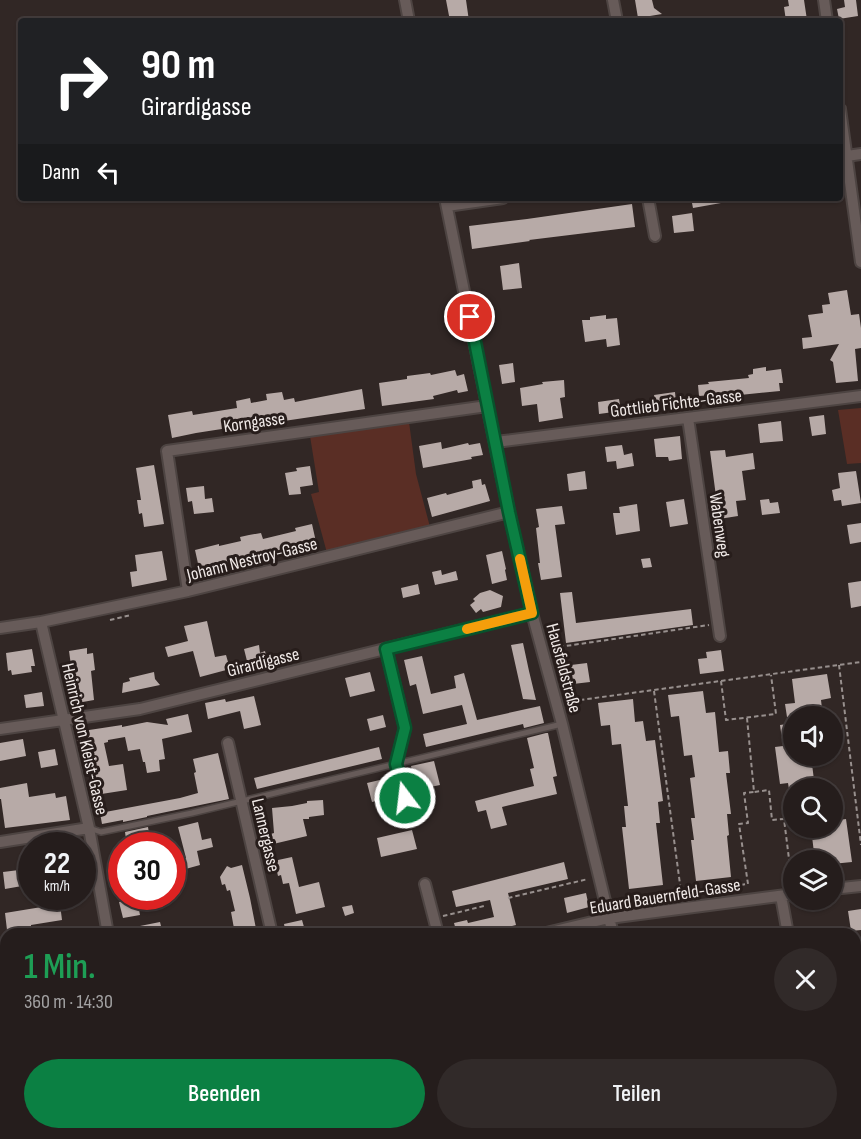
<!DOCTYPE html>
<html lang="de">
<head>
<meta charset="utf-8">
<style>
  body { margin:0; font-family:"Sofia Sans Condensed",sans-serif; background:#312a29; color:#f1f3f6; height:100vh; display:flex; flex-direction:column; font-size:22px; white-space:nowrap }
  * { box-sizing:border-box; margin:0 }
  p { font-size:20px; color:#a3a2a3 }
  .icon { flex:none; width:33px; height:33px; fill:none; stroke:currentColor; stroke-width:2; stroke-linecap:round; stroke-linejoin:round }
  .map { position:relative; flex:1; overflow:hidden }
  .sheet { position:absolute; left:0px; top:928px; width:861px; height:212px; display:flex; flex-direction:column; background:#251d1c; border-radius:18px 18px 0 0; box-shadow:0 2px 4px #0004,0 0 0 2px #423b3b }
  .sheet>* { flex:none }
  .hud { position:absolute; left:18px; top:18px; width:825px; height:183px; border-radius:6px; box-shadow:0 2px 4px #0004,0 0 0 2px #423b3b; background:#202124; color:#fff; overflow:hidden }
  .controls { position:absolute; left:783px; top:706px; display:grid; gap:12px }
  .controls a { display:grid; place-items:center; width:60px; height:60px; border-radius:50%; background:#251d1c; box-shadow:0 2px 4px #0004,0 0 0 2px #423b3b; font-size:30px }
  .speed { position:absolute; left:18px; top:832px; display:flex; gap:12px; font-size:30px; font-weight:700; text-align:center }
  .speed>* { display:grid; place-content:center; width:78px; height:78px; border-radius:50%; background:#251d1c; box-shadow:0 2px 4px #0004,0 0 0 2px #423b3b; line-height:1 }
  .speed small { font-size:15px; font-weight:400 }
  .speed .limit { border:9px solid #d22; background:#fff; color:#111 }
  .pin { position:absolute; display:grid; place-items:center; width:51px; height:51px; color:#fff; margin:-26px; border:3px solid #fff; border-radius:50%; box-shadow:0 2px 6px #0007 }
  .me { position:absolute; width:66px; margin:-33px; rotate:345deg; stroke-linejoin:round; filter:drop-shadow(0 0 4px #0008) }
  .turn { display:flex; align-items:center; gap:21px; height:126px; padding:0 24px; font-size:27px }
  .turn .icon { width:78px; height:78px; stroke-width:2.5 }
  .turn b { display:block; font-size:42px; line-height:51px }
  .then { display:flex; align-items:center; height:57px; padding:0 24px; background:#0003; gap:12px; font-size:22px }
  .round { display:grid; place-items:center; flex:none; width:63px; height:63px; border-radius:32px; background:#312a29 }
  .summary { display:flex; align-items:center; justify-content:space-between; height:102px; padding:0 24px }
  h1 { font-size:36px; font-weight:600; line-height:45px; color:#1e9e55 }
  .cta { display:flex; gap:12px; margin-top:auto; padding:12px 24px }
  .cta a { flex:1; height:69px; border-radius:36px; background:#0b8043; color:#fff; font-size:24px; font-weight:600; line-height:69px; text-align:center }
  .cta a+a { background:#312a29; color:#f1f3f6 }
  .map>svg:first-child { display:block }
  .green { fill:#5a2e25 }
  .building { fill:#b7aaa7 }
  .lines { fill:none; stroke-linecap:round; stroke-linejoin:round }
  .lane-casing { stroke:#4d4442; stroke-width:8 }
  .street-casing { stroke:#4d4442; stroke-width:14 }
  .path { stroke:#98908e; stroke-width:2; stroke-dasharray:4.5 3; stroke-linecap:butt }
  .lane { stroke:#675b59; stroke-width:5 }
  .street { stroke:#675b59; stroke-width:10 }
  .route-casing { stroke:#07532c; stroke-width:15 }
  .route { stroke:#0b8043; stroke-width:10 }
  .slow { stroke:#f59e0b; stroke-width:10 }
  .labels { text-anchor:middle; stroke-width:6; stroke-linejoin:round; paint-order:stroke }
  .street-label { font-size:18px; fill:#f1eae8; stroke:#271d1b }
</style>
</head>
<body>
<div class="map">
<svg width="861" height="1139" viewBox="0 0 861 1139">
  <rect width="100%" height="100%" fill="#312725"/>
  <path class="green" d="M861,408V463L847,464L838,410Z
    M409,422L416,474L430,527L327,553L311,494L319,492L310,436Z
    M6,1127V1134H123L95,1139H0V1128Z"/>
  <path class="building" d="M446,0H466L469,21H450Z
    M635,0H652L654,8L662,14L638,18Z
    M788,0H804L807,20L786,21L784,7L789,6Z
    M844,0H856L858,16L839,19L837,9L845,7Z
    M691,198H721V203L693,208Z
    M632,204L635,227L529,240L530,241L472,249L469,226L527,219Z
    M692,213L694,231L674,233L672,216Z
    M519,263L522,288L503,290L500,266Z
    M847,290L851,315L859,314L861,328V348L855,349L858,381L836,383L833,362L830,360L839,344L803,349L802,338L812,337L808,315L823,313L822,305L830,304L828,293Z
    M606,315V319L617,318L620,345L607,347L606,339L585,342L582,320H590V317Z
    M513,363L515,382L502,384L499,365Z
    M766,367V371L781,369L783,383H779L780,391L711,398V395L699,396L698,385L709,384L708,382L749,378L748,375L753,374V369Z
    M455,370L457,376L464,374L468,391L458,393L457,390L433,396L434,399L382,406L379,383L407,379V376L430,373L431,375Z
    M564,380L565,397L560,398L563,418L539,422L537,404L522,406L520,388L543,384L542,382Z
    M362,389L365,409L277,422V420L241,427V426L196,433L172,438L168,415L192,411L193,415L237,408L236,401L250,398L251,403L267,400L266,394L282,392L284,400L294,398L295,402Z
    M675,392L676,403L656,405L654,395Z
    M619,399L621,411L599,414L598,402Z
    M824,415L826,434L812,436L809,417Z
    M781,421L783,441L760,443L758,424Z
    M680,436L682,459L669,461L668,457H656L654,439Z
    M441,442L442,449L468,443L469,445L480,443L483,455L471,457L472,459L423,468L419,446Z
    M622,445L624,455L632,453L634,466L617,469L616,461L607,462L605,447Z
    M725,450L726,457L753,453L755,469L742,471L746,500L736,501L738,516L719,519L710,451Z
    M154,465L164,524L144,527L142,513L139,514L137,500H141L136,468Z
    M310,466L313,485L300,487L301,494L289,495L285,473L297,471L296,468Z
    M585,471L587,489L569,491L567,474Z
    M856,471L861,503L842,506L841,500L834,501L832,490L840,488L838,473Z
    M481,479L482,485L485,484L490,501L432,517L427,498L446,493L447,495L473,488L472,481Z
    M204,486L205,499L212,498L214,512L194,514L192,501L188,502L186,488Z
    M684,499L688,524L670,527L666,502Z
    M769,499L770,503L778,502L780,513L762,515L760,500Z
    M637,504L640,531L616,535L613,513H620L619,507Z
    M562,506L565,524L555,525L562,577L541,580L538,563H540L536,528L539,527L536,509Z
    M861,523V542L850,544L847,525Z
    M312,524L316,542L254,556L255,558L224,566L225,571L201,577L195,550L219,544V546L241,541L240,537L249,535L261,533L263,539L296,531L295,528Z
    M162,551L167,580L132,587L130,572L137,571L135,555Z
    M502,551L506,569L505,570L507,580L492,584L486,555Z
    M650,558L652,567L643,568L641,559Z
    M441,570L442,575L456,571L458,580L435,585L432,572Z
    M861,581V606L851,608L848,583Z
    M418,584L420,594L403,598L401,588Z
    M490,590L503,596L501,607L483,612L481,609L476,613L470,605L475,601L473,599L480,593Z
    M572,592L576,623L691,609L693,625L566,643L560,593Z
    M207,621L215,657L226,655L230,669L200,677L193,651L168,657L165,647L188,641L184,626Z
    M523,643L529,671L536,700L523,699L511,645Z
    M259,645L260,653L265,651L267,660L248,665L244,649Z
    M87,648V654L93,653L95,670L91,671L94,700L77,703L76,701L70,702L67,681L73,680L69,651Z
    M32,649L35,666H31L32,672L12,675L11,670L8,671L6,653Z
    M721,650L724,671L700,674L698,659L707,658L706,652Z
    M422,656L431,694L456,688L454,676L464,673L477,720L540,706L544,723L524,728L523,724L426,747L423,734L467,724L462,705L423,714L416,684L410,686L404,660Z
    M587,663L590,682L573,684L571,665Z
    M154,672L155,679L160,685L122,693L123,683L130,681L129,678Z
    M370,672L375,691L350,697L345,678Z
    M827,674L831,698L821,700L823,717H787L785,704L795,703L792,679Z
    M703,691L706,713L715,712L719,752L728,751L730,773H726L731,814H727L729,835L727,836L731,877L696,881L691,840H694L691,818H695L690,778L695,777L692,755L684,756L679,716L671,717L668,695Z
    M42,692L44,706L26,708L24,695Z
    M254,696L261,725L244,729L240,711L208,719L205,703L225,699L226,702Z
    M633,699L635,722L643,721L646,741L655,740L663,801L658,802L660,823H656L663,885L629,889L622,827H626L624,806H628L621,744L612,745L610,725L601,726L598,703Z
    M188,714L192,732L162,739L165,759L159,760L160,771L147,773L145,762H143L140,749L128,751L125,737L108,740V742L104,743L109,766L123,764L127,790L95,795L90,765L83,767L76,732L122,725V727L147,722L168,725L166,719Z
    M383,715L386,727L370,731L367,719Z
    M794,723V756H811L814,780L823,779L824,789H789L788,783L780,784L775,747L783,746L780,725Z
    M546,733H548L557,776L553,777L557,794L502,807L507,825L491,829L486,810L478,812L475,801L534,786L530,769L534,768L527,738Z
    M23,739L26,756L0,761V743Z
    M379,747L382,759L257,789L254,778Z
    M55,749L58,765L41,768L38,752Z
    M218,753L229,799L147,816V817L123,822V820L102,824L100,813L180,798L198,793L194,773L196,772L193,759Z
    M434,761L440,785L416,790L411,766Z
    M384,779L388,798L372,802L367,783Z
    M27,783L29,797L55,793L56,798L66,796L70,820L5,828L1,799H0V788Z
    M323,800L324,815L309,817V819H303L307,836L269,845L267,835L274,833L272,808L292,806L307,803V801Z
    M846,819L852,862L832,864V861H815L811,828H832V821Z
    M198,822L202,840L211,838L213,847L197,851L200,865L182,870L179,860L186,858L178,827Z
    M148,827L151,846H127L125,832Z
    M412,830L417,849L381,857L377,838Z
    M292,857L299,887L319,882L325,907L296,914L289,883L283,884L281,875L278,876L275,863L278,862V860Z
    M564,862L568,879L508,893L516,925L481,934H457L454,923L467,920L468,923L494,917L490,900L456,907L452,891Z
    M242,865L250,898L257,934H235L231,912L235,911L230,890L227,891L225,884L222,885L220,877L227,866L231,868Z
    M19,870V872L30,870L32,883L22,884V886L5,889L3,872Z
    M586,893L589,907L567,913L564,898Z
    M122,897H132V900L137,899L140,915L123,918L119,902L124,901Z
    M60,904L62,920L31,925V927L7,930L5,913Z
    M352,905L354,913L345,916L342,907Z
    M861,909V930L851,931L848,911Z
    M302,920L306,934H286L284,924Z
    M160,922L163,934H142L140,926Z"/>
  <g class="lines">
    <g class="lane-casing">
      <path id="lane" d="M89,828L101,832L192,813L562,724"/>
    </g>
    <g class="street-casing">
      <path id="street" d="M405,0L409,21
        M613,0L617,21
        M824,0L827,21
        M840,109L861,262
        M840,157L861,154
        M445,198L509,512L532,613L562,724L613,934
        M648,198L655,236
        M447,206L503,198
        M688,418L720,636
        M496,442L861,396
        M188,591L167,451L487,406
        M41,622L89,828L108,934
        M0,628L41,622L188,591L509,512
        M386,649L405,728L396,764L410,816
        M0,729L140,709L532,613
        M228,743L272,934
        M0,842L89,828
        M425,884L438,934
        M832,889L861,886
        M781,896L788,934
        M542,934L609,918L794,894
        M0,1048L6,1047
        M147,1134L148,1139
        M318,1134L320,1139
        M486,1134L487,1139
        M661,1134L662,1139
        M822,1134V1136"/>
    </g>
    <path class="path" d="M110,620L131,615
      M552,648L709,625
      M839,665L861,845
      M721,681L726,720L776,714L771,675
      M654,691L682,899
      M565,702L861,662
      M747,718L754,792L769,790L772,820L784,819L792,883
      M681,892L748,884L739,824L748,823L744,793L754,792
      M508,898L588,879
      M443,916L484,906
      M212,1139L223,1134"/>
    <use href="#lane" class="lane"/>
    <use href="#street" class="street"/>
  </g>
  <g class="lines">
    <g class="route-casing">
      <path id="route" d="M405,798L396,764L405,728L386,649L532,613L509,512L470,317"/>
    </g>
    <use href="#route" class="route"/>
    <path class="slow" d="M467,629L532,613L520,559"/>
  </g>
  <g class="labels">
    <g class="street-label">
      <text transform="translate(676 403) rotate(-7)" y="6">Gottlieb Fichte-Gasse</text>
      <text transform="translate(254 422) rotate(-8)" y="6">Korngasse</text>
      <text transform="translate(720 525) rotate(82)" y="6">Wabenweg</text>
      <text transform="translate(252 559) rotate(-14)" y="6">Johann Nestroy-Gasse</text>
      <text transform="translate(263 662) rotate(-14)" y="6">Girardigasse</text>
      <text transform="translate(564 668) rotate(75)" y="6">Hausfeldstraße</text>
      <text transform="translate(85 739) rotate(77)" y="6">Heinrich von Kleist-Gasse</text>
      <text transform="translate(266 835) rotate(77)" y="6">Lannergasse</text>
      <text transform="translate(665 896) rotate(-9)" y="6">Eduard Bauernfeld-Gasse</text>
    </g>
  </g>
</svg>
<div class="controls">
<a><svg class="icon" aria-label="sound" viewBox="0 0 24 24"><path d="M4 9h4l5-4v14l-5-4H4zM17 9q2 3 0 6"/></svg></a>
<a><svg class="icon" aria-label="search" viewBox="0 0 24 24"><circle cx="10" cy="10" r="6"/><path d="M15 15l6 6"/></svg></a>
<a><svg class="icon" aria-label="layers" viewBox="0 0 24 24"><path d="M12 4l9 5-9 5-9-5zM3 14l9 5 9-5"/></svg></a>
</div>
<div class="speed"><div>22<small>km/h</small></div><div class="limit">30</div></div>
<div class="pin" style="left:470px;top:317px;background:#d93025"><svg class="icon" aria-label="arrive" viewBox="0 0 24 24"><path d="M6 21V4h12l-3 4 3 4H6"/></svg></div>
<svg class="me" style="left:405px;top:798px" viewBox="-20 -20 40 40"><circle r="17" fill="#0b8043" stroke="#fff" stroke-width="3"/><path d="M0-11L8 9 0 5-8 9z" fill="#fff"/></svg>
<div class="hud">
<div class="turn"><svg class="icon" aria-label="right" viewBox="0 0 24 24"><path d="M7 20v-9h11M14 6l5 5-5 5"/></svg><div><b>90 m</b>Girardigasse</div></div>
<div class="then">Dann<svg class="icon" aria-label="left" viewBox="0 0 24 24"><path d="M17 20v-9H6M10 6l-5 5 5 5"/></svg></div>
</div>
<section class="sheet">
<div class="summary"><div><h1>1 Min.</h1><p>360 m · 14:30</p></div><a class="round"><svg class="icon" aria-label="close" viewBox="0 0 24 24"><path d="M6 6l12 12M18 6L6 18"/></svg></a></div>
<div class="cta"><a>Beenden</a><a>Teilen</a></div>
</section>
</div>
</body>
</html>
